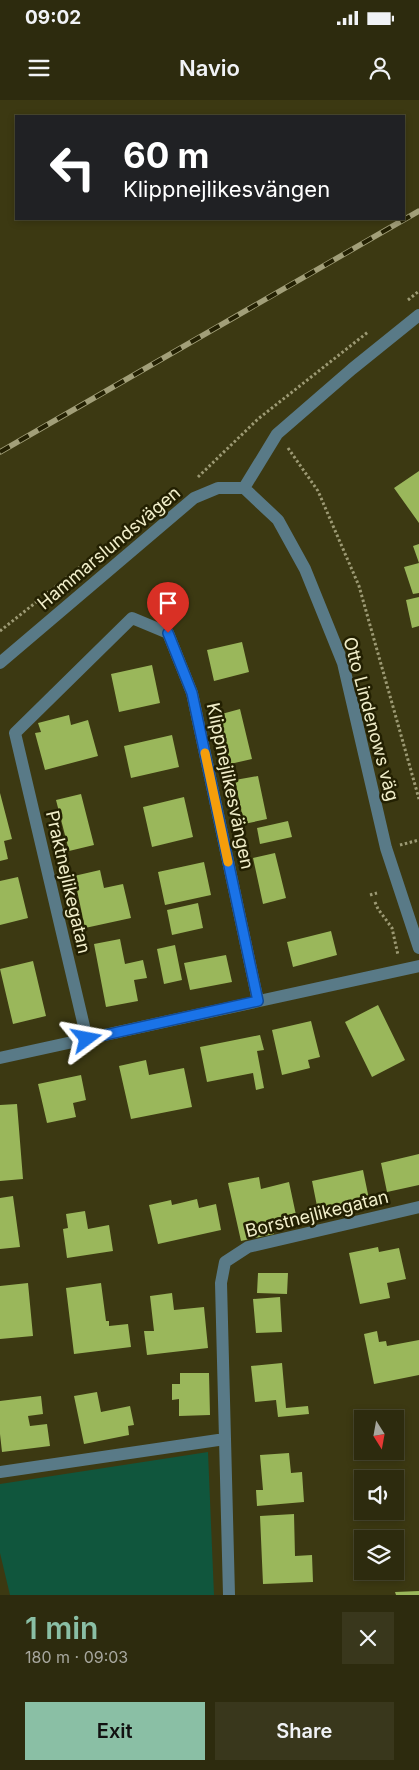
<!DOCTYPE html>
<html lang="en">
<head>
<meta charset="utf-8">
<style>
  body { margin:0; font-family:Inter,sans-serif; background:#39371c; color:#f1f3f6; height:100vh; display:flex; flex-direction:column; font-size:19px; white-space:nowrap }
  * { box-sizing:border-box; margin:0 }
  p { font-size:16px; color:#a7a79e }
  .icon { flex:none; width:28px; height:28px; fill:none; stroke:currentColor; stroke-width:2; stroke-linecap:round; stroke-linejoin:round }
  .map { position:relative; height:1495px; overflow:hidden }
  .side { display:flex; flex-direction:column; background:#2d2b0e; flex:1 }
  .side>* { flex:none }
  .guide { position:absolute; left:15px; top:15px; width:390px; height:105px; border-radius:0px; box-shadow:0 2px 8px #0003,0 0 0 1px #48472e; background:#202124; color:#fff; overflow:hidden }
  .needle { width:32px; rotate:169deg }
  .controls { position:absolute; left:354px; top:1310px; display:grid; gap:10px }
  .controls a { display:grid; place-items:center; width:50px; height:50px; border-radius:0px; background:#2d2b0e; box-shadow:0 2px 8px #0003,0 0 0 1px #48472e; font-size:25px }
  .pin { position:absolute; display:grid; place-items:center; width:42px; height:42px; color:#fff; margin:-51px -21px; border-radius:50% 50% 50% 0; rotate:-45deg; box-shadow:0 0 5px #0007 }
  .pin .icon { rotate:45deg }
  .me { position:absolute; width:55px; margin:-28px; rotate:77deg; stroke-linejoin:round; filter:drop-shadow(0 0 4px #0008) }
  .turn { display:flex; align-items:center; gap:18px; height:105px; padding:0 25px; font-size:22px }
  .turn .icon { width:65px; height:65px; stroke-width:2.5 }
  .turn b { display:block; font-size:35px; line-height:42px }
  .round { display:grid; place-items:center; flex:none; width:52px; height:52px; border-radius:0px; background:#39371c }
  .headline { display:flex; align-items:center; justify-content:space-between; height:85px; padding:0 25px }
  h1 { font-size:30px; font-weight:600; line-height:38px; color:#8abfa5 }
  .button { display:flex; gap:10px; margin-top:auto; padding:10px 25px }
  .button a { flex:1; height:58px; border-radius:0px; background:#8abfa5; color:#111; font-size:20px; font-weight:600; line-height:58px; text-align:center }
  .button a+a { background:#39371c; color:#f1f3f6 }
  .status { display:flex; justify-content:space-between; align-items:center; height:35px; padding:0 25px; background:#2d2b0e; direction:ltr }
  .status svg { height:14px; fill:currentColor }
  header { display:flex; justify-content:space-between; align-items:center; height:65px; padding:0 25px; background:#2d2b0e; font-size:22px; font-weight:600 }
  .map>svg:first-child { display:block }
  .green { fill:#10563d }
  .building { fill:#9ab75b }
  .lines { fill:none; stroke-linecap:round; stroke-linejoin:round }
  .path { stroke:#9d9a74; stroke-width:3; stroke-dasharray:2.5 2.5; stroke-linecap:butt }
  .minor { stroke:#597a87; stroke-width:12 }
  .rail-casing { stroke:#a29f79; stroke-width:5.5 }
  .rail { stroke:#232002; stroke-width:4; stroke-dasharray:11; stroke-linecap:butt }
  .route-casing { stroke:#114b97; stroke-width:12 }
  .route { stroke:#1a73e8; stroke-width:9 }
  .slow { stroke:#f59e0b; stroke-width:9 }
  .labels { text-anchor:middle; stroke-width:5; stroke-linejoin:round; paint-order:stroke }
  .street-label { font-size:18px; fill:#f1eeca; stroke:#232002 }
</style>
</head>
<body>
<div class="status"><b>09:02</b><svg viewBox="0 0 49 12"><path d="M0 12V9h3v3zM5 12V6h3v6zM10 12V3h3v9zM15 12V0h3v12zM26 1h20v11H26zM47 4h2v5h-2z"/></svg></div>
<header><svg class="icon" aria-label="menu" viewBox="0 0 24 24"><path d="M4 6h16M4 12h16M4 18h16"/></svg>Navio<svg class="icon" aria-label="person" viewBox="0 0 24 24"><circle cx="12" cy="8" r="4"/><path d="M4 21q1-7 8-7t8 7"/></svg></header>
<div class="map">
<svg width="419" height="1495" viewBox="0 0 419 1495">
  <rect width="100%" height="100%" fill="#3c3912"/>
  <path class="green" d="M208,1352L214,1495H10L0,1453V1384Z"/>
  <path class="building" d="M419,371V423L394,388Z
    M419,444V493L413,494L404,467L419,463L413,446Z
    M419,497V526L412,528L406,500Z
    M242,542L249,572L214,581L207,550Z
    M152,565L160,603L119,612L111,574Z
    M240,609L252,659L230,664L218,615Z
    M69,615L71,625L88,620L98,656L45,670L35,633L41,632L38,623Z
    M172,635L179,667L131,678L124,646Z
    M258,676L267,719L244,724L235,680Z
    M0,693L12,739L4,741L8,759L0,761Z
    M81,694L94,745L69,751L56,700Z
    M184,697L193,737L152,747L143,707Z
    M288,721L292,737L260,744L257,728Z
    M275,753L286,798L263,804L253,758Z
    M204,762L211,795L165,805L158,772Z
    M100,770L104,788L123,784L131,818L85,828L74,776Z
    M18,777L28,818L0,825V781Z
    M198,803L203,828L172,835L167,810Z
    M331,831L337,855L293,867L287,842Z
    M120,839L125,864L143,860L147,878L134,880L138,901L106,907L94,844Z
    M175,845L182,880L164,884L157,849Z
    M226,855L232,882L190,890L184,863Z
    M33,861L46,916L13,924L0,869Z
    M378,905L405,960L372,977L345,922Z
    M311,921L320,957L308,960L310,968L282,975L272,930Z
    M260,935L264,950L257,951L264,988L256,990L253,973L207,982L200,947Z
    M146,960L149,975L184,968L192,1007L131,1019L119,966Z
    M81,975L86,1000L73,1003L76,1017L47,1023L38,984Z
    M17,1004L23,1079L0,1081V1005Z
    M419,1054V1085L387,1092L381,1063Z
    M363,1070L370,1104L319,1116L312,1081Z
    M259,1077L261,1089L289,1082L296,1115L271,1120L274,1134L241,1141L228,1083Z
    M13,1096L20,1147L0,1149V1098Z
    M197,1099L199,1108L216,1104L221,1130L158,1144L149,1105L171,1100L172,1105Z
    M85,1111L88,1129L109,1125L113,1151L67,1158L63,1129L68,1128L66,1114Z
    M378,1147L379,1152L399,1148L406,1179L387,1183L390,1198L360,1204L349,1153Z
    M258,1173H288L287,1194L257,1193Z
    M28,1183L33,1236L0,1239V1186Z
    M101,1183L106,1221H109V1226L128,1224L131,1247L74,1254L66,1188Z
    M172,1193L174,1210L204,1207L208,1248L147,1255L144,1231H154L150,1196Z
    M280,1197L282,1232L256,1233L253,1199Z
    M377,1231L379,1242L386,1241L387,1246L419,1240V1275L374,1284L364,1234Z
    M282,1263L286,1308L308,1306L309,1314L278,1317L276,1300L255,1302L251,1266Z
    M180,1273H209L210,1315L179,1316V1299L172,1300V1284H180Z
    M97,1292L101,1312L130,1306L134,1325L128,1326L129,1335L84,1344L74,1296Z
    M41,1296L43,1314L28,1316L30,1326L47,1324L50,1346L2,1352L0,1334V1301Z
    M289,1353L291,1373L302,1372L304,1402L257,1406L256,1390H263L260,1355Z
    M294,1414L295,1456L312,1455L313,1482L263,1484L260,1416Z
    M419,1491V1495H396L395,1492Z"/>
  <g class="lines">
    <path class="path" d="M408,200L419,191
      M288,348L318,391L359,486L419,699
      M198,377L258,319L368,232
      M0,531L94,456L121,436
      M400,745L419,740
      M370,795L377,793
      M375,802L378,809L392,828L398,855"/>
    <path class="minor" d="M244,388L278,420L305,469L343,563L386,748L419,848
      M244,388L277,334L352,269L419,215
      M0,563L194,398L218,388H244
      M87,939L15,633L132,518L168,533L192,593L258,901
      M0,958L419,866
      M0,1372L225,1339
      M229,1495L221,1183L225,1162L248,1147L419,1107"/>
    <g class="rail-casing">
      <path id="rail" d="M0,352L419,111"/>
    </g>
    <use href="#rail" class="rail"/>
  </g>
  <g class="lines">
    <g class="route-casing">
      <path id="route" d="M87,939L258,901L192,593L168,533"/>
    </g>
    <use href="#route" class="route"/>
    <path class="slow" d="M205,653L228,762"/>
  </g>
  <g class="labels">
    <g class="street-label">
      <text transform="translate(109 448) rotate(-40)" y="6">Hammarslundsvägen</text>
      <text transform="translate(371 619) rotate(75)" y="6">Otto Lindenows väg</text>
      <text transform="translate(230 686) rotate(78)" y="6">Klippnejlikesvängen</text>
      <text transform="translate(68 782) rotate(77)" y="6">Praktnejlikegatan</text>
      <text transform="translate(317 1114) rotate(-14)" y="6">Borstnejlikegatan</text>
    </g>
  </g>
</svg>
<div class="controls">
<a><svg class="needle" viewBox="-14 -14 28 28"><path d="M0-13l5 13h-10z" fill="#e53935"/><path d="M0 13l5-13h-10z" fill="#a7a79e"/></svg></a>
<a><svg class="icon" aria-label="sound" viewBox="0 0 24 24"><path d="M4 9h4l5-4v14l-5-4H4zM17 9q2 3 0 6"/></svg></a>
<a><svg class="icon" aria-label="layers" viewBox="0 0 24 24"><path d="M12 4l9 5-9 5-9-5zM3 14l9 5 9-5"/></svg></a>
</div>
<div class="pin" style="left:168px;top:533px;background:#d93025"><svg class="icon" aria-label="arrive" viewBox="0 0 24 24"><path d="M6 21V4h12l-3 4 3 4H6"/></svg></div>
<svg class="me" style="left:87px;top:939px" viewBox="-20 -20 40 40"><path d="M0-17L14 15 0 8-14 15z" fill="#1a73e8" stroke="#fff" stroke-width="4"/></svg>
<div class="guide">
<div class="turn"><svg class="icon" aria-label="left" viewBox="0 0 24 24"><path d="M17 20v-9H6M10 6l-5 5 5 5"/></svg><div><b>60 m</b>Klippnejlikesvängen</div></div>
</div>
</div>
<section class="side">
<div class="headline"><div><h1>1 min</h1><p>180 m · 09:03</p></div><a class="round"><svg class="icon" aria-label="close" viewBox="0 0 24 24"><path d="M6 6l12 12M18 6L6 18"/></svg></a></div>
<div class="button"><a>Exit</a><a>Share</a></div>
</section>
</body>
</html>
